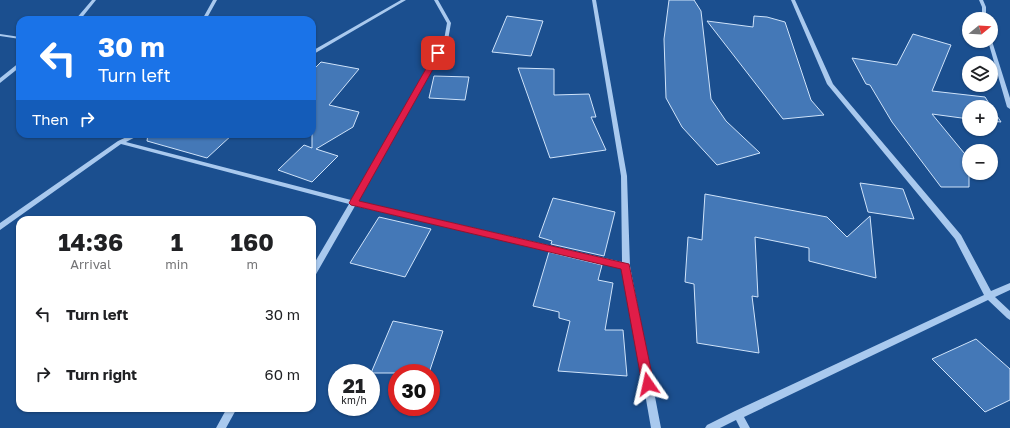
<!DOCTYPE html>
<html lang="en">
<head>
<meta charset="utf-8">
<style>
  body { margin:0; font-family:"Golos Text",sans-serif; background:#f2f2f2; color:#202124; height:100vh; display:flex; flex-direction:column; font-size:15px; white-space:nowrap }
  * { box-sizing:border-box; margin:0 }
  p { font-size:13px; color:#757577 }
  .icon { flex:none; width:22px; height:22px; fill:none; stroke:currentColor; stroke-width:2; stroke-linecap:round; stroke-linejoin:round }
  .map { position:relative; flex:1; overflow:hidden }
  .drawer { position:absolute; left:16px; top:216px; width:300px; height:196px; display:flex; flex-direction:column; background:#fff; border-radius:12px; box-shadow:0 1px 3px #0004 }
  .drawer>* { flex:none }
  .banner { position:absolute; left:16px; top:16px; width:300px; height:122px; border-radius:12px; box-shadow:0 1px 3px #0004; background:#1a73e8; color:#fff; overflow:hidden }
  .needle { width:26px; rotate:72deg }
  .buttons { position:absolute; left:962px; top:12px; display:grid; gap:8px }
  .buttons a { display:grid; place-items:center; width:36px; height:36px; border-radius:50%; background:#fff; box-shadow:0 1px 3px #0004; font-size:20px }
  .speed { position:absolute; left:328px; top:364px; display:flex; gap:8px; font-size:20px; font-weight:700; text-align:center }
  .speed>* { display:grid; place-content:center; width:52px; height:52px; border-radius:50%; background:#fff; box-shadow:0 1px 3px #0004; line-height:1 }
  .speed small { font-size:10px; font-weight:400 }
  .speed .limit { border:6px solid #d22; background:#fff; color:#111 }
  .pin { position:absolute; display:grid; place-items:center; width:34px; height:34px; color:#fff; margin:-17px; border-radius:8px; box-shadow:0 2px 6px #0006 }
  .me { position:absolute; width:44px; margin:-22px; rotate:349deg; stroke-linejoin:round; filter:drop-shadow(0 0 3px #0008) }
  .turn { display:flex; align-items:center; gap:14px; height:84px; padding:0 16px; font-size:18px }
  .turn .icon { width:52px; height:52px; stroke-width:2.5 }
  .turn b { display:block; font-size:28px; line-height:34px }
  .then { display:flex; align-items:center; height:38px; padding:0 16px; background:#0003; gap:8px; font-size:15px }
  .eta { display:flex; justify-content:space-evenly; align-items:center; height:68px; text-align:center }
  .eta b { font-size:24px; font-weight:700; line-height:28px }
  ul { padding:0; list-style:none }
  li { display:flex; align-items:center; gap:12px; height:60px; padding:0 16px }
  li div { flex:1 }
  li b { display:block; font-size:15px }
  li em { font-style:normal }
  .map>svg:first-child { display:block }
  .building { fill:#4478b7; stroke:#cfe3fa }
  .lines { fill:none; stroke-linecap:round; stroke-linejoin:round }
  .minor { fill:#a9c9ee; fill-rule:evenodd }
  .route { fill:#e11d48; stroke:#92132f }
</style>
</head>
<body>
<div class="map">
<svg width="1010" height="428" viewBox="0 0 1010 428">
  <rect width="100%" height="100%" fill="#1b4f8f"/>
  <path class="building" d="M669,0H694L701,11L711,99L726,121L760,153L717,165L682,127L666,98L664,39Z
    M507,16L543,21L531,56L492,52Z
    M754,16L767,17L785,22L811,100L824,115L783,119L707,21L753,27Z
    M913,34L951,45L932,91L985,97L1001,122L991,121V107H969V119L932,114L969,159V187H941L892,122L870,85L866,84L852,58L897,65Z
    M321,62L359,69L329,105L359,112L353,127L316,149L338,156L312,182L278,170L304,145L312,148V71Z
    M518,68L554,69V95L589,94L596,117H591L606,150L550,158Z
    M434,76L469,77L465,100L429,98Z
    M148,134H233L207,158L147,141Z
    M860,183L903,189L914,219L868,212Z
    M705,194L827,217L847,237L870,216L876,278L809,261V248L755,237L758,297L752,296L759,353L697,343L694,284L685,282L688,237L702,240Z
    M553,198L615,212L604,256L551,244L552,241L539,237Z
    M379,217L431,229L405,277L350,263Z
    M549,252L602,265L598,280L613,283L605,330H623L627,376L558,371L570,321L559,318V312L533,306Z
    M393,321L443,331L429,373H371Z
    M976,339L1010,369V400L985,412L932,359Z"/>
  <g class="lines">
    <path class="minor" d="M92,0H96L80,20H75Z
      M213,0H217L207,18L208,20H204L203,18Z
      M401,0H406L312,55V51Z
      M434,0H438L451,23L448,40L357,201L622,262L621,176L592,0H596L627,176L630,266L661,428H651L623,268L355,206L315,276L312,277V267L349,204L121,144L0,230V223L118,141L133,134H141L126,142L351,200L444,40L447,23Z
      M791,0H795L833,84L961,235L991,291L1010,283V290L995,297L1010,311V320L1007,318L988,300L744,417L750,428H740L736,420L720,428H705L707,425L735,411L984,295L955,239L827,84Z
      M979,0H983L986,7V19H982V7Z
      M0,34L20,37V39L0,36Z
      M991,40L992,41L1010,98V109L1007,107L988,41H991Z
      M20,62V67L0,83V78Z
      M227,408H237L226,428H216Z"/>
  </g>
  <path class="route" d="M438,51L442,53L359,201L629,264L654,384L652,388L648,389L644,388L642,384L621,269L351,205L349,203L435,53Z"/>
</svg>
<div class="buttons">
<a><svg class="needle" viewBox="-14 -14 28 28"><path d="M0-13l5 13h-10z" fill="#e53935"/><path d="M0 13l5-13h-10z" fill="#757577"/></svg></a>
<a><svg class="icon" aria-label="layers" viewBox="0 0 24 24"><path d="M12 4l9 5-9 5-9-5zM3 14l9 5 9-5"/></svg></a>
<a>+</a>
<a>−</a>
</div>
<div class="speed"><div>21<small>km/h</small></div><div class="limit">30</div></div>
<div class="pin" style="left:438px;top:53px;background:#d93025"><svg class="icon" aria-label="arrive" viewBox="0 0 24 24"><path d="M6 21V4h12l-3 4 3 4H6"/></svg></div>
<svg class="me" style="left:648px;top:384px" viewBox="-20 -20 40 40"><path d="M0-17L14 15 0 8-14 15z" fill="#e11d48" stroke="#fff" stroke-width="4"/></svg>
<div class="banner">
<div class="turn"><svg class="icon" aria-label="left" viewBox="0 0 24 24"><path d="M17 20v-9H6M10 6l-5 5 5 5"/></svg><div><b>30 m</b>Turn left</div></div>
<div class="then">Then<svg class="icon" aria-label="right" viewBox="0 0 24 24"><path d="M7 20v-9h11M14 6l5 5-5 5"/></svg></div>
</div>
<section class="drawer">
<div class="eta">
<div><b>14:36</b><p>Arrival</p></div>
<div><b>1</b><p>min</p></div>
<div><b>160</b><p>m</p></div>
</div>
<ul>
<li><svg class="icon" aria-label="left" viewBox="0 0 24 24"><path d="M17 20v-9H6M10 6l-5 5 5 5"/></svg><div><b>Turn left</b></div><em>30 m</em></li>
<li><svg class="icon" aria-label="right" viewBox="0 0 24 24"><path d="M7 20v-9h11M14 6l5 5-5 5"/></svg><div><b>Turn right</b></div><em>60 m</em></li>
</ul>
</section>
</div>
</body>
</html>
